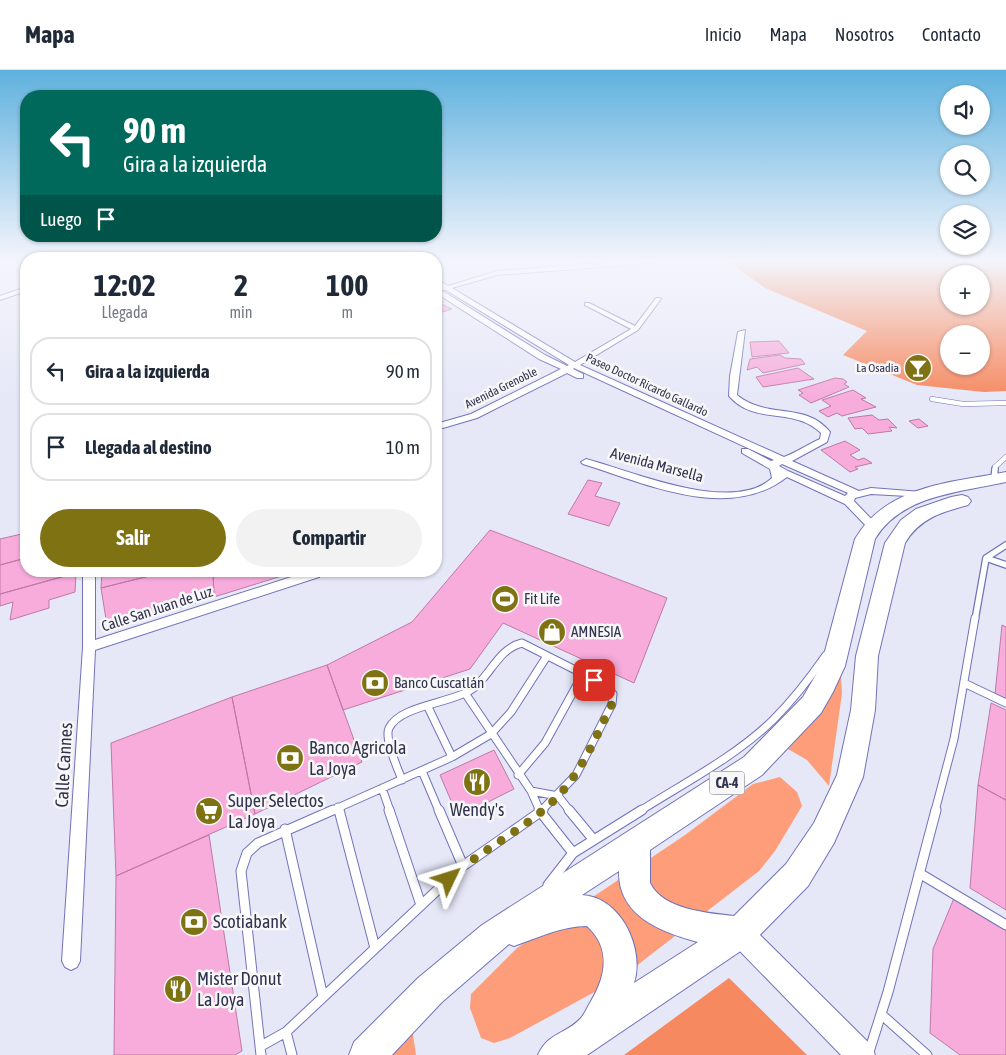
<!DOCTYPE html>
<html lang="es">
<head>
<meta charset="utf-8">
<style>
  body { margin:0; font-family:"Asap Condensed",sans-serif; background:#f2f2f3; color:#1f2937; height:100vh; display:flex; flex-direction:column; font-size:19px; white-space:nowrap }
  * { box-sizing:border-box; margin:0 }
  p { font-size:16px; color:#747a83 }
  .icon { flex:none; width:28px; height:28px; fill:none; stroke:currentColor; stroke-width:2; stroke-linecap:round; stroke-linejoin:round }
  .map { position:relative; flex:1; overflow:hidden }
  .side { position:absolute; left:20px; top:182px; width:422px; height:325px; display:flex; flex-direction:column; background:#fff; border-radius:20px; box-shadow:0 1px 4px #0004 }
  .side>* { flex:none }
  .hud { position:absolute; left:20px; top:20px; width:422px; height:152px; border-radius:20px; box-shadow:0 1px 4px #0004; background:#00695c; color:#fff; overflow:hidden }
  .tools { position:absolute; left:940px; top:15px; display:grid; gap:10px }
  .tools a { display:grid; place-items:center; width:50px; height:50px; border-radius:50%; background:#fff; box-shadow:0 1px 4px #0004; font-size:25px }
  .pin { position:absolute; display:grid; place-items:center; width:42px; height:42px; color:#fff; margin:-21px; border-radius:10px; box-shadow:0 2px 8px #0006 }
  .me { position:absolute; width:55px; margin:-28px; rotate:49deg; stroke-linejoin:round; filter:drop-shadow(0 0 4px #0008) }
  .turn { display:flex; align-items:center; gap:18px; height:105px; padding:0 20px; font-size:22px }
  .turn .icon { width:65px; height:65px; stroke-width:2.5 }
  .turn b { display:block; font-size:35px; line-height:42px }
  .then { display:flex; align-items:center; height:48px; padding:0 20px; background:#0003; gap:10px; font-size:19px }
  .eta { display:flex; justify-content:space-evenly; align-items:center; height:85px; text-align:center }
  .eta b { font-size:30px; font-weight:700; line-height:35px }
  .primary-button { display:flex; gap:10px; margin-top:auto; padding:10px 20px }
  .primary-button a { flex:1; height:58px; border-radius:30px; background:#7f7213; color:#fff; font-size:20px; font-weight:700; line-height:58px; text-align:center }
  .primary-button a+a { background:#f2f2f3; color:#1f2937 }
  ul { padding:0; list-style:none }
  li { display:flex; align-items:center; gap:15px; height:68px; margin:0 10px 8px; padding:0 10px; border:2px solid #e0e1e3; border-radius:20px }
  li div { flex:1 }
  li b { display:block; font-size:19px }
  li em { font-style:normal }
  header { display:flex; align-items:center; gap:30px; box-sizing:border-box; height:70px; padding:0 25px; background:#fff; border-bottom:1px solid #e0e1e3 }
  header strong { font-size:24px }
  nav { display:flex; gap:28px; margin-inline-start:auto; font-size:18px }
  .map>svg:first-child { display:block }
  .green { fill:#fd9d79 }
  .forest { fill:#f68960; fill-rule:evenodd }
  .building { fill:#f7acdc; stroke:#bf79a7 }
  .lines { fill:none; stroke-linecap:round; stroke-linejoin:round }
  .lane-far3-casing { stroke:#7173b9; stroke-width:5.5 }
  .lane-far2-casing { stroke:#7173b9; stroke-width:8 }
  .lane-far1-casing { stroke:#7173b9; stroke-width:9 }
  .lane-casing { stroke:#7173b9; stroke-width:11 }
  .street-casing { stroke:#7173b9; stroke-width:2 }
  .secondary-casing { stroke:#7173b9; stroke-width:2 }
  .highway-casing { stroke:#7173b9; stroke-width:2 }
  .lane-far3 { stroke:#fff; stroke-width:4.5 }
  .lane-far2 { stroke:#fff; stroke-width:5.5 }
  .lane-far1 { stroke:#fff; stroke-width:7 }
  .lane { stroke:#fff; stroke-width:9 }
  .street { fill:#fff; fill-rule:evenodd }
  .secondary { fill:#fff; fill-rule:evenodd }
  .highway { fill:#fff; fill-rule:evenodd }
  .route { stroke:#7f7213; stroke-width:9; stroke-dasharray:0 16.2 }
  .labels { text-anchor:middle; stroke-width:5; stroke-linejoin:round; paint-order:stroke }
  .far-poi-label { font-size:12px; fill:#303250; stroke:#f7f7f7; text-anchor:end }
  .far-street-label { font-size:12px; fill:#303250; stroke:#f7f7f7 }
  .shield { fill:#f7f7f7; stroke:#6c6d82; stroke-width:1 }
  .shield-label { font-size:14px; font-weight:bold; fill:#303250 }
  .street-label { font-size:15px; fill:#303250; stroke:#f7f7f7 }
  .poi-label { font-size:15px; fill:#303250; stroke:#f7f7f7; text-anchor:start }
  .near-poi-label { font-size:18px; fill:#303250; stroke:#f7f7f7; text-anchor:start }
  .near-street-label { font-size:18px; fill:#303250; stroke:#f7f7f7 }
</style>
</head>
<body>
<header>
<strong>Mapa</strong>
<nav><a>Inicio</a><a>Mapa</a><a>Nosotros</a><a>Contacto</a></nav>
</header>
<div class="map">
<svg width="1006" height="985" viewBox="0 0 1006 985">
  <rect width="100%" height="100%" fill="#e6e8f8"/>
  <path class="green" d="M841,606L842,623L829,716L807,690L788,679L820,645Z
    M780,707L797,722L802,736L775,781L759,801L622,907L510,968L494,973L481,968L470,938L471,924L517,878L685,765L753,714Z
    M412,958L416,985H390Z"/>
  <path class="forest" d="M728,191H1006V321L984,322L917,315L843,285L867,261L765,218ZM949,204H981V236H949ZM949,264H981V296H949Z
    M729,908L807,985H624Z"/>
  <path class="building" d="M436,228L443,232L439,233L452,239L436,244Z
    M779,271L789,283L752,287L750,272Z
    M780,285L785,288L801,289L805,294L763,303L757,297L747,300L750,289Z
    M798,298L814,309L763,317L756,307Z
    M835,308L843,309L847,312L844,314L849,317L811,333L799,325L803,323L798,320Z
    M853,320L866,328L861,329L876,337L842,346L837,343L828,347L819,341L831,336L822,330Z
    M872,345L879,350L888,349L897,358L889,357L892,361L868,364L862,358L855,359L848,348Z
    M919,349L928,356L918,358L909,351Z
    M845,371L860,380L850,385L858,390L864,388L872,393L855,397L858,399L850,402L821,380Z
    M588,410L602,413L595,426L620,433L609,456L568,444Z
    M490,460L667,528L634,613L503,553L470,599L343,640L327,595L412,552Z
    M26,463V488L0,495V469Z
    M26,488V501L76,503L0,524V495Z
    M102,501H169L101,518Z
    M169,501H213L214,527L128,554L115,555L106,549L101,518Z
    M213,501H298L214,527Z
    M76,503L75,522L49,530V538L10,550L13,532L0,536V524Z
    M1002,555L1006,557V629L995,624Z
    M327,595L362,692L255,744L232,627Z
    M232,627L255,744L116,806L111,673Z
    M991,633L1006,640V730L978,715Z
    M494,680L514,719L458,747L440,705Z
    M978,715L1006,730V840L970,818Z
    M209,765L242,981L235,985H114L116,806Z
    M954,828L1006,860V985H960L930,963L933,879Z"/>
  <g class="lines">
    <g class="lane-far3-casing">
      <path id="lane-far3" d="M932,329L963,334L1006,333
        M995,400V397L1006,387"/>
    </g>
    <g class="lane-far2-casing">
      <path id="lane-far2" d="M994,410L995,399
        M986,488L1006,495
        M975,550L986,488L1006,475"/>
    </g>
    <g class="lane-far1-casing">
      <path id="lane-far1" d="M964,613L1006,633
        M465,623L531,721L540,741
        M428,637L452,687
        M422,701L439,741
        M518,705L545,673L583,604
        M402,710C398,699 384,669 389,658C401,634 454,634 475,617C491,603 500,578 522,573L605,615L613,624L612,634L576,705L541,741
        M382,718L390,741
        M531,721L558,726L570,741
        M338,737L339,741
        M331,741L452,687L491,664L511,642L547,586
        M640,741C684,713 735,687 773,650C792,631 810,608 826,585
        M935,741L954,669L975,548"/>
    </g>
    <g class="lane-casing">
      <path id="lane" d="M339,740L375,878
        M389,740L421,835
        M439,740L463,796
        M539,740L573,783
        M569,740L593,769
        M285,759L323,927
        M919,803L1006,855
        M548,815L573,783L642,740
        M882,945L927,985
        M286,962L292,985
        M261,976L286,962L463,796L543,740
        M261,985L241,801L247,783L258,773L333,740
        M868,985L888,922L936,740"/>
    </g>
    <g class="street-casing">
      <path id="street" d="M627,191H654L651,193L497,205L452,218L575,292L631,259L585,235V233H589L635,256L656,228H660L661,229L638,260L580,295L784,387C793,384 809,374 820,369L821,363C793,336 755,356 729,326L730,306L738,262L745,260L737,325C768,350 805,331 830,362L827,372L792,391L859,421L871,418L922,422L926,423L927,425L926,427L871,424L855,428L854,431L878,456L873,460L869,459L845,434L787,407C728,453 645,413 583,394L581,392L586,389C632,401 732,445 772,408L770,399L742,383V379H748L771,391L774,390L574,298L573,299L583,304V308H577L567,303L477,348L436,360V354L471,344L561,299L539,289L436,223V218L441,220L442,217L436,214V209L448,216L497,201ZM441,220H446L569,295L567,296L545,285ZM782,394L848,423L845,426L788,401L779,396Z
        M26,217V221L0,230V226Z
        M83,501H95V570L310,501H324L319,507L95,580L80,891L77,897L71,900L65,897L62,891L83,577Z"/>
    </g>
    <g class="secondary-casing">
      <path id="secondary" d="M740,850L749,854L871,975L875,985H841L731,872L727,863L731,854Z"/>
    </g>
    <g class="highway-casing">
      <path id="highway" d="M1006,402V412C961,422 901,425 875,469L845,596L833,622L821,643L762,705L650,780V813C663,840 708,843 734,846L786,794L814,753L837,705L851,640L856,586L885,473L901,450L916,439L951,427L962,425L968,427L971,431L968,435C942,442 920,448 905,473L878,586L875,640L863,707L834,773L808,816L751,874L587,985H538C548,962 567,964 581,948C585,943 588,936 591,931C606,906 611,878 587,856C562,856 537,868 514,876L509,874L442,932L392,985H349L354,972L418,908L482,855L744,687L803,627L821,596L855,469C887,415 950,413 1006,402ZM619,801C618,846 661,862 698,872L634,913C645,879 621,827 582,825Z"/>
    </g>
    <use href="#lane-far3" class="lane-far3"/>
    <use href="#lane-far2" class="lane-far2"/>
    <use href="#lane-far1" class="lane-far1"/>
    <use href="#lane" class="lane"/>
    <use href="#street" class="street"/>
    <use href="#secondary" class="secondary"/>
    <use href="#highway" class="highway"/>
  </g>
  <linearGradient id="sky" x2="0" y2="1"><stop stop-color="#5fb1de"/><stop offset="0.58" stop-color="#f4f5fc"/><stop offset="1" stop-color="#f4f5fc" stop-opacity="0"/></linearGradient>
  <rect width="1006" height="329" fill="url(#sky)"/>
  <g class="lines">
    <path class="route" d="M449,809C483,778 527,759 558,726C583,700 596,666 612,634L613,624L605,615L594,610"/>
  </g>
  <defs>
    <g id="bar-disc" transform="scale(1.4375)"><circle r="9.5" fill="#7f7213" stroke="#f7f7f7"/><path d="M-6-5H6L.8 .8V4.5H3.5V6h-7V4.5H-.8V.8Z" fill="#fff"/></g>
    <g id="stadium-disc" transform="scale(1.4375)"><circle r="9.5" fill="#7f7213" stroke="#f7f7f7"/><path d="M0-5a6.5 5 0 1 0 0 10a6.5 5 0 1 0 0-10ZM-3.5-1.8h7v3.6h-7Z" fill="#fff"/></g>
    <g id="shop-disc" transform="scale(1.4375)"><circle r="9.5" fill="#7f7213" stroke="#f7f7f7"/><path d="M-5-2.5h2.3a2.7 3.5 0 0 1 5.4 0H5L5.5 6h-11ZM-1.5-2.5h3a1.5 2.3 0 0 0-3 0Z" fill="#fff"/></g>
    <g id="bank-disc" transform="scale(1.4375)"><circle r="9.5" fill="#7f7213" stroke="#f7f7f7"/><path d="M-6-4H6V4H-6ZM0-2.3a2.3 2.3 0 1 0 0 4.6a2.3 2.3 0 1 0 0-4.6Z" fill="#fff"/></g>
    <g id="restaurant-disc" transform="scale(1.4375)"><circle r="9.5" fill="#7f7213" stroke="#f7f7f7"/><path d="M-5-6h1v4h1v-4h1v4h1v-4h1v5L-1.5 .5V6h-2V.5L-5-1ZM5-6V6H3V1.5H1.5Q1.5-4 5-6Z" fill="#fff"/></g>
    <g id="supermarket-disc" transform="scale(1.4375)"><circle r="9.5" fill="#7f7213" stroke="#f7f7f7"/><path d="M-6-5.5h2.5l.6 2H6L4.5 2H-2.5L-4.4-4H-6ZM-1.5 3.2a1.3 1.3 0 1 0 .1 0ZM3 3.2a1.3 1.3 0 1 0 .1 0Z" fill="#fff"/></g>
  </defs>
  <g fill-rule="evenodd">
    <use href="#bar-disc" x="918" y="298"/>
    <use href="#stadium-disc" x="505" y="529"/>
    <use href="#shop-disc" x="552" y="562"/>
    <use href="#bank-disc" x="375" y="613"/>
    <use href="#bank-disc" x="290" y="688"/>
    <use href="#restaurant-disc" x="477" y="712"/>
    <use href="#supermarket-disc" x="209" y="741"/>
    <use href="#bank-disc" x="194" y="852"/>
    <use href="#restaurant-disc" x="178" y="919"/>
  </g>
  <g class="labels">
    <g class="far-poi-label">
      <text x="899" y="302">La Osadia</text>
    </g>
    <g class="far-street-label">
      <text transform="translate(647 315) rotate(25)" y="4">Paseo Doctor Ricardo Gallardo</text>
      <text transform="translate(501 318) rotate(-26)" y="4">Avenida Grenoble</text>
    </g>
    <rect class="shield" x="709.5" y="701.5" width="35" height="23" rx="4"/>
    <g class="shield-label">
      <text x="727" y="718">CA-4</text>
    </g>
    <g class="street-label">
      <text transform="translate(657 395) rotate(15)" y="5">Avenida Marsella</text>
      <text transform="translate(157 539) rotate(-18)" y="5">Calle San Juan de Luz</text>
    </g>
    <g class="poi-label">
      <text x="524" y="534">Fit Life</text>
      <text x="571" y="567">AMNESIA</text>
      <text x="394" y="618">Banco Cuscatlán</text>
    </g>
    <g class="near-poi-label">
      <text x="309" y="684">Banco Agricola<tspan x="309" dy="21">La Joya</tspan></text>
      <text x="228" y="737">Super Selectos<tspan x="228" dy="21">La Joya</tspan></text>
      <text x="477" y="746" text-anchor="middle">Wendy's</text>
      <text x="213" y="858">Scotiabank</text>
      <text x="197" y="915">Mister Donut<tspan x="197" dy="21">La Joya</tspan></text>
    </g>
    <g class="near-street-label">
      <text transform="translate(64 695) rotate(-87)" y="6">Calle Cannes</text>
    </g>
  </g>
</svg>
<div class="tools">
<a><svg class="icon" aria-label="sound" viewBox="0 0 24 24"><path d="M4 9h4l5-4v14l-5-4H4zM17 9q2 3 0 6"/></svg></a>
<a><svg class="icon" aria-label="search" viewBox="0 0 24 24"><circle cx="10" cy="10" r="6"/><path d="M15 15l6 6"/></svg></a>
<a><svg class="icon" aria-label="layers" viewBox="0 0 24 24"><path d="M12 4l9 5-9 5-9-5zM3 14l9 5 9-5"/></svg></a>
<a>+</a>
<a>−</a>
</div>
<div class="pin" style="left:594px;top:610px;background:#d93025"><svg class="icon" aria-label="arrive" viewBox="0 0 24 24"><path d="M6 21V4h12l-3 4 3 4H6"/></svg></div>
<svg class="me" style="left:449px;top:809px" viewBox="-20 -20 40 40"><path d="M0-17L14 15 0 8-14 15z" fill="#7f7213" stroke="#fff" stroke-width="4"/></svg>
<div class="hud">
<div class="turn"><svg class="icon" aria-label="left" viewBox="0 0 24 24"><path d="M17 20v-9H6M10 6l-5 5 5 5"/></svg><div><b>90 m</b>Gira a la izquierda</div></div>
<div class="then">Luego<svg class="icon" aria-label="arrive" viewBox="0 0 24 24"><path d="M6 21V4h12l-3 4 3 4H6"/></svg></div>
</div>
<section class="side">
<div class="eta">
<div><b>12:02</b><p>Llegada</p></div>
<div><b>2</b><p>min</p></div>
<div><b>100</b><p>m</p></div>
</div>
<ul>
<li><svg class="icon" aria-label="left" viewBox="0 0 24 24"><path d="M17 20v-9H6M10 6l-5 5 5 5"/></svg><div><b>Gira a la izquierda</b></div><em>90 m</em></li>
<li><svg class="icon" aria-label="arrive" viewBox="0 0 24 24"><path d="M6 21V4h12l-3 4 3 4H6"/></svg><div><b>Llegada al destino</b></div><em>10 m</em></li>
</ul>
<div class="primary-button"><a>Salir</a><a>Compartir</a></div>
</section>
</div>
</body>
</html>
